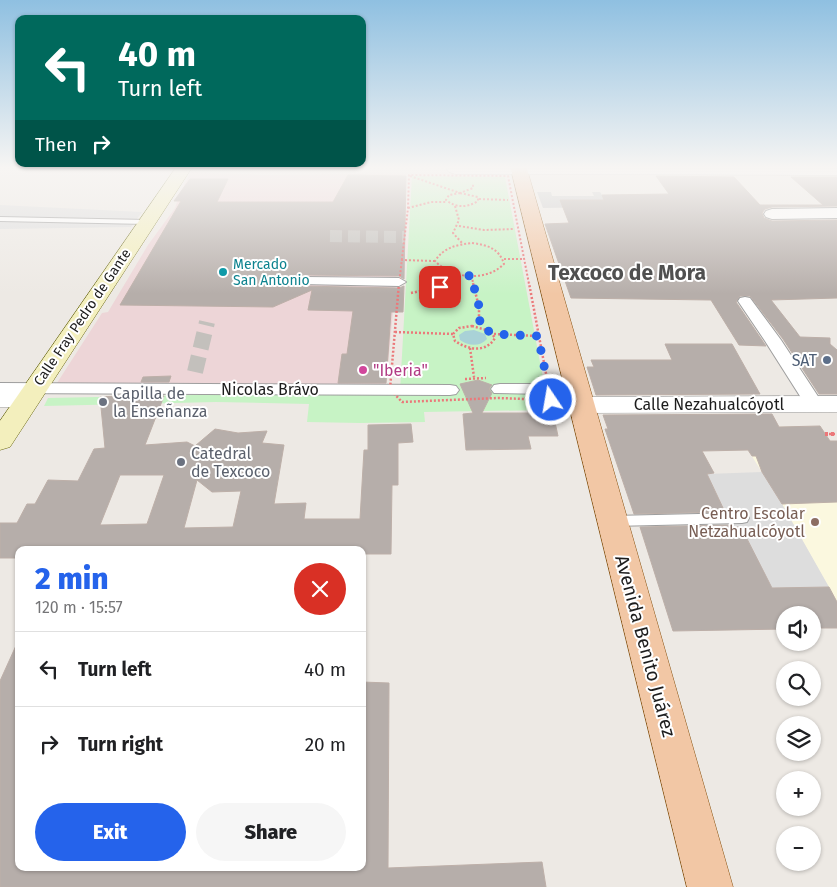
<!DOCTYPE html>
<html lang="en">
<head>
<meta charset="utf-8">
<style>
  body { margin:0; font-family:"Fira Sans",sans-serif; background:#f6f6f6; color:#202124; height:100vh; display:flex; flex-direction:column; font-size:19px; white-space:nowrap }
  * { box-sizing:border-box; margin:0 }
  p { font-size:16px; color:#757577 }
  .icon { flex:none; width:28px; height:28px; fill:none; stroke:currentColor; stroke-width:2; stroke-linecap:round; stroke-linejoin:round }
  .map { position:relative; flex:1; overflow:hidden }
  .sheet { position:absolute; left:15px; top:546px; width:351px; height:325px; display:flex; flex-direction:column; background:#fff; border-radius:10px; box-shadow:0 1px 4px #0004 }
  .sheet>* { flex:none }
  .guide { position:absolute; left:15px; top:15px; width:351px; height:152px; border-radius:10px; box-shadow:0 1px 4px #0004; background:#00695c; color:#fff; overflow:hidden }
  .tools { position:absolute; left:776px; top:606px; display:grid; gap:10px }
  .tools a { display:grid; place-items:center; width:45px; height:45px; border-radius:50%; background:#fff; box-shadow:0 1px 4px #0004; font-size:25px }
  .pin { position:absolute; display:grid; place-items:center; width:42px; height:42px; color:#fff; margin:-21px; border-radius:10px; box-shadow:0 2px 8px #0006 }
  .me { position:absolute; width:55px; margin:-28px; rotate:348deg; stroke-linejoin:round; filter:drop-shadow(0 0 4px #0008) }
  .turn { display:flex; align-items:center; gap:18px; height:105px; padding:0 20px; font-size:22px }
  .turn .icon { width:65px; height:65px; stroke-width:2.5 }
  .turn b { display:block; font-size:35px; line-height:42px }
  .then { display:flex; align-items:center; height:48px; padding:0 20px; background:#0003; gap:10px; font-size:19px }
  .round { display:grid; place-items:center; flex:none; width:52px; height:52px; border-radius:26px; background:#f6f6f6 }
  .overview { display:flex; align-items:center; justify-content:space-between; height:85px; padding:0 20px }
  h1 { font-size:30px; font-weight:800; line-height:38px; color:#2563eb }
  .action { display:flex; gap:10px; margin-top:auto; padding:10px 20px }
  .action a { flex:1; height:58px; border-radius:30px; background:#2563eb; color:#fff; font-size:20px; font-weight:800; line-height:58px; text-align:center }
  .action a+a { background:#f6f6f6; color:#202124 }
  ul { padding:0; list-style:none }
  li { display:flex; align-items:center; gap:15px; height:75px; padding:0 20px; border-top:1px solid #e0e0e0 }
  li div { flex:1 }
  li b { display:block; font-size:19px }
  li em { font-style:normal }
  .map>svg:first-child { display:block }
  .commercial { fill:#edd5d7 }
  .education { fill:#fbf8df }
  .religious { fill:#cbcbcb }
  .park { fill:#c7f3c5 }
  .parking { fill:#ddd }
  .water { fill:#a9d2d7 }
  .building { fill:#b6aeaa; stroke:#bdafa8; fill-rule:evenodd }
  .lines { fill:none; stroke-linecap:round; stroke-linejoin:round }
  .pedestrian-tunnel-far1 { stroke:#c3c0bc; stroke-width:12; stroke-dasharray:12 6; stroke-linecap:butt }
  .pedestrian-tunnel { stroke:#c3c0bc; stroke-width:16; stroke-dasharray:16 8; stroke-linecap:butt }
  .service-casing { stroke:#9e9e9e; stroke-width:2 }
  .pedestrian-casing { stroke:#9e9e9e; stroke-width:2 }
  .minor-casing { stroke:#9e9e9e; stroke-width:2 }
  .tertiary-casing { stroke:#9e9e9e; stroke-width:1 }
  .secondary-casing { stroke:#696710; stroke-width:1 }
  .primary-casing { stroke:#87510f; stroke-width:1 }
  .path-far2 { stroke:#eb787a; stroke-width:2; stroke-dasharray:2 2; stroke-linecap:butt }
  .path-far1 { stroke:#eb787a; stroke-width:2.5; stroke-dasharray:2 2; stroke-linecap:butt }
  .path { stroke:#eb787a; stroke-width:4; stroke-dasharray:3 3; stroke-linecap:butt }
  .service { fill:#fff; fill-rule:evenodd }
  .pedestrian { fill:#fff; fill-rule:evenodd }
  .minor { fill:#fff; fill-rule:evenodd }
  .tertiary { fill:#fff; fill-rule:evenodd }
  .secondary { fill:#f3efbd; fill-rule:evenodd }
  .primary { fill:#f2c7a5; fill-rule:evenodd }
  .route { stroke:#2563eb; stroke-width:9; stroke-dasharray:0 16.2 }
  .culture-dot { fill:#0f9aa8; stroke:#fff; stroke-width:2 }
  .service-dot { fill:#5c6f8a; stroke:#fff; stroke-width:2 }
  .hotel-dot { fill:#d1479c; stroke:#fff; stroke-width:2 }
  .worship-dot { fill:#6b7280; stroke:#fff; stroke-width:2 }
  .education-dot { fill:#8d6e63; stroke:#fff; stroke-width:2 }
  .labels { text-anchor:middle; stroke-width:4; stroke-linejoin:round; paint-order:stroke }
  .far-culture-label { font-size:14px; fill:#0d838f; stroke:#fff; text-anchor:start }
  .far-street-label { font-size:14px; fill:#1d1d1d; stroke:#fff }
  .service-label { font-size:16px; fill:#4e5e75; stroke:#fff; text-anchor:end }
  .hotel-label { font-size:16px; fill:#b23c85; stroke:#fff; text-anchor:start }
  .street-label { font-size:16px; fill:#1d1d1d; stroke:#fff }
  .worship-label { font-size:16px; fill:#5b616d; stroke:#fff; text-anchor:start }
  .education-label { font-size:16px; fill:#785e54; stroke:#fff; text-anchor:end }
  .near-street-label { font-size:19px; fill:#1d1d1d; stroke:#fff }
  .far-town-label { font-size:21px; font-weight:bold; fill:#505050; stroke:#fff }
</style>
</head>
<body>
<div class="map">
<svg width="837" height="887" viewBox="0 0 837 887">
  <rect width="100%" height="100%" fill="#ede9e4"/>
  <path class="commercial" d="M191,172L262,175L406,174L386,386L57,383L102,313L108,312L148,245L175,208L180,193Z"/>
  <path class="education" d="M820,426L832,444H837V602L782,504L748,450H727L714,428Z"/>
  <path class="religious" d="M537,192H551L552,196H594L592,192H600L602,195H627L603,207L543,208Z"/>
  <path class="park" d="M412,176L505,177L549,410L424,412L425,422L360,423L307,422L309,404L216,402L44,406L48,398L400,391Z"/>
  <path class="parking" d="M0,205L142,212L131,227L0,229Z
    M762,472L782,504L829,587L771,588L741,527H733L707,474Z"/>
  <path class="water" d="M474,330L485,334L487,339C480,347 468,346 460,340L459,335L465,331Z"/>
  <path class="building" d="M348,175L406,176L404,279L399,276L306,275L299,277L297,282L301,286L399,288L404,286L403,312H391L386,383H338L342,354H347L353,311L308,310L312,290L273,307L120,305L181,201H174L190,179H228L217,202H333Z
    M656,176L734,177L760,205H823L791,177H837V206L772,207L765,209L762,213L764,218L772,221L837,220V298L771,300L800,337L830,338V344L837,350V394H819L783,339L750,296H740L736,302L766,346L739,345L711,300L571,298L545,224L569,223L560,200H604L602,195L669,194Z
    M665,344H732L760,394L596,395L587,367H594L591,360H672Z
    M171,376L169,382H141L143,377Z
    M478,380L492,385L489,389L492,393L482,413H553L558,436H528L531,449L466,450L463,414L473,413L460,384Z
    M135,395L164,396L145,445L187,442L195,446L215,429L238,433L267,431L262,443L284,445L274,504L306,503L304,519H360L364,450H368V425L411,424L413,442L398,443V485H392L391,554H362V550H19V558H0V523H17L27,504H35L48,480L78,481L94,449L105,448L100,397ZM120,475H164L147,524L100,525ZM197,480L212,492L241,491L233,527L184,528Z
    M772,414L779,427L820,426L830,441H837V502L782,504L762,472L756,456H752L748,450L702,451L714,473L707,474L725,512L634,514L605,429H608L603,415Z
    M732,525L733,527H741L772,588L829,587L837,602V628H812V615H785V629L673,631L640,527Z
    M19,639V868H362V682L389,683L388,868L542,862L546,887H0V681Z"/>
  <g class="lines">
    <path class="pedestrian-tunnel-far1" d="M330,236L404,237"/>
    <path class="pedestrian-tunnel" d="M195,372L207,322"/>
    <g class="service-casing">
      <path id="service" d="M0,217L147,220L151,222L147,224L0,221Z
        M742,513L747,514L749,518L747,522L742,523L613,526L608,525L606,521L608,517L613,516Z"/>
    </g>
    <g class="pedestrian-casing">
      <path id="pedestrian" d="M306,277L399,278L406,282L399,286L301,284L299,281L301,278Z
        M745,297L750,298L781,340L823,404L820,408L814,409L808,408L805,404L765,341L738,301L740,298Z
        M0,383L450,385L456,386L459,390L456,394L450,395L0,393Z
        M500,384H548L554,385L557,389L554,393L548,394L494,393L491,389L494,385Z"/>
    </g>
    <g class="minor-casing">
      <path id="minor" d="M837,208V218L772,219L766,217L764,214L766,211L772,209Z"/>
    </g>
    <g class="tertiary-casing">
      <path id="tertiary" d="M447,169H837V175L455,174L449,172Z
        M0,391H27L36,394L40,399L36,404L27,407H0Z
        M837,396V412L582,413L573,411L569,405L573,399L582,397Z"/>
    </g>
    <g class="secondary-casing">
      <path id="secondary" d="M175,169H191L10,447L0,450V421Z"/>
    </g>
    <g class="primary-casing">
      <path id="primary" d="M511,169H527L733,887H687Z"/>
    </g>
    <path class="path-far2" d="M410,176L460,193L473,188V184
      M460,193L478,197V201C467,208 456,208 446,200L449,195Z
      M479,199L508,200
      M455,206L459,220L453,233L462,243
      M408,208L431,202H447
      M459,226L484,230L514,229
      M472,243C487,245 499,248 504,264C486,282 452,279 435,261C444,247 456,245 472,243Z
      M504,259H523
      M401,260L435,261
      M472,276L473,284
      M399,284L408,208L409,175L508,176L529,284
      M444,284L460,275"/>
    <path class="path-far1" d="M399,283L390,389L402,402L498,398L551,400L529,283
      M473,283L479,307V326
      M411,293L440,287L446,283
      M472,326L490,331L495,338C486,353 468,350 455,341L453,334L459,328Z
      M395,332L453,334
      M494,334L538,336
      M470,348L474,377
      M465,379L486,378
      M825,434H837"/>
    <path class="path" d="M825,434H837"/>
    <use href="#service" class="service"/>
    <use href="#pedestrian" class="pedestrian"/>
    <use href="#minor" class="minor"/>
    <use href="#tertiary" class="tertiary"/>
    <use href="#secondary" class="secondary"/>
    <use href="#primary" class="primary"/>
  </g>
  <linearGradient id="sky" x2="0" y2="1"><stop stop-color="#8fc0e1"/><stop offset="0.57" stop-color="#f7f5f3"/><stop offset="1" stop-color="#f7f5f3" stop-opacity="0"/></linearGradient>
  <rect width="837" height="294" fill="url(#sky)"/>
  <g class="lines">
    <path class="route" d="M440,287L460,275L472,276C474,294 483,308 479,326L494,334L538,336L551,400"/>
  </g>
  <circle class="culture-dot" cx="223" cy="272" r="5"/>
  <circle class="service-dot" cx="827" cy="360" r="5"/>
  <circle class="hotel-dot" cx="363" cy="370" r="5"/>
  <g class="worship-dot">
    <circle cx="103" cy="402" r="5"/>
    <circle cx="181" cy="462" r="5"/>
  </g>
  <circle class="education-dot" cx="815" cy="522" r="5"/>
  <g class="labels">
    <g class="far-culture-label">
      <text x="233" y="269">Mercado<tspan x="233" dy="16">San Antonio</tspan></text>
    </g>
    <g class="far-street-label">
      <text transform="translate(82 317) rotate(-56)" y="5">Calle Fray Pedro de Gante</text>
    </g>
    <g class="service-label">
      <text x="817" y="366">SAT</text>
    </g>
    <g class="hotel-label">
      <text x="373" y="376">"Iberia"</text>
    </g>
    <g class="street-label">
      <text x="270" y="395">Nicolas Brávo</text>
      <text x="709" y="410">Calle Nezahualcóyotl</text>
    </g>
    <g class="worship-label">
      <text x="113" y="399">Capilla de<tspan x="113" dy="18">la Enseñanza</tspan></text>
      <text x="191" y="459">Catedral<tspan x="191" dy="18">de Texcoco</tspan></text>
    </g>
    <g class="education-label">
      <text x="805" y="519">Centro Escolar<tspan x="805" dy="18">Netzahualcóyotl</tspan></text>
    </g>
    <g class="near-street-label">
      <text transform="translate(646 646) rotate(75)" y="7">Avenida Benito Juárez</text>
    </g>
    <g class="far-town-label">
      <text x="627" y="280">Texcoco de Mora</text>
    </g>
  </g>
</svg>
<div class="tools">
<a><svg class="icon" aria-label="sound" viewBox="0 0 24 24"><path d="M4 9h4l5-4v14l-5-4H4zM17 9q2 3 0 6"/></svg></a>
<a><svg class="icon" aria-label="search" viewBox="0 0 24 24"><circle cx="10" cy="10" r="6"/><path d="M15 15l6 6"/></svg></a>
<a><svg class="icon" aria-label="layers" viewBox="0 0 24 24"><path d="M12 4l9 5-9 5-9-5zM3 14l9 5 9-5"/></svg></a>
<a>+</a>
<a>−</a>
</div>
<div class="pin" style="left:440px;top:287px;background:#d93025"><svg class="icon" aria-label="arrive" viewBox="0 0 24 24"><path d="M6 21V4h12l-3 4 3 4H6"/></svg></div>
<svg class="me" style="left:551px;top:400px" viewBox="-20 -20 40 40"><circle r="17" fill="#2563eb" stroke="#fff" stroke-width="3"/><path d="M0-11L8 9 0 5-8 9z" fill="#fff"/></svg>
<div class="guide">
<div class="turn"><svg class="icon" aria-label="left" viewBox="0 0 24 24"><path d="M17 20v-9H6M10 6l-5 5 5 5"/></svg><div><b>40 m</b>Turn left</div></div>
<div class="then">Then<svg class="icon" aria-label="right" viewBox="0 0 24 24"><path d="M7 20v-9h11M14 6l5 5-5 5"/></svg></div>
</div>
<section class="sheet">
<div class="overview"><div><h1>2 min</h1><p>120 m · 15:57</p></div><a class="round" style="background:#d93025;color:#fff"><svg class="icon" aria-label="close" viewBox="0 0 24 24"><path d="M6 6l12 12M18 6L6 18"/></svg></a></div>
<ul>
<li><svg class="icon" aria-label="left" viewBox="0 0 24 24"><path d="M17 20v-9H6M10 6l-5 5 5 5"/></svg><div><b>Turn left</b></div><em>40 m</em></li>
<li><svg class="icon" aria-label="right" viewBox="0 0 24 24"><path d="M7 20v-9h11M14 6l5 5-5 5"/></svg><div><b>Turn right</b></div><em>20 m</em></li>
</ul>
<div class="action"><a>Exit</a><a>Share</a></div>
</section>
</div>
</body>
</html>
